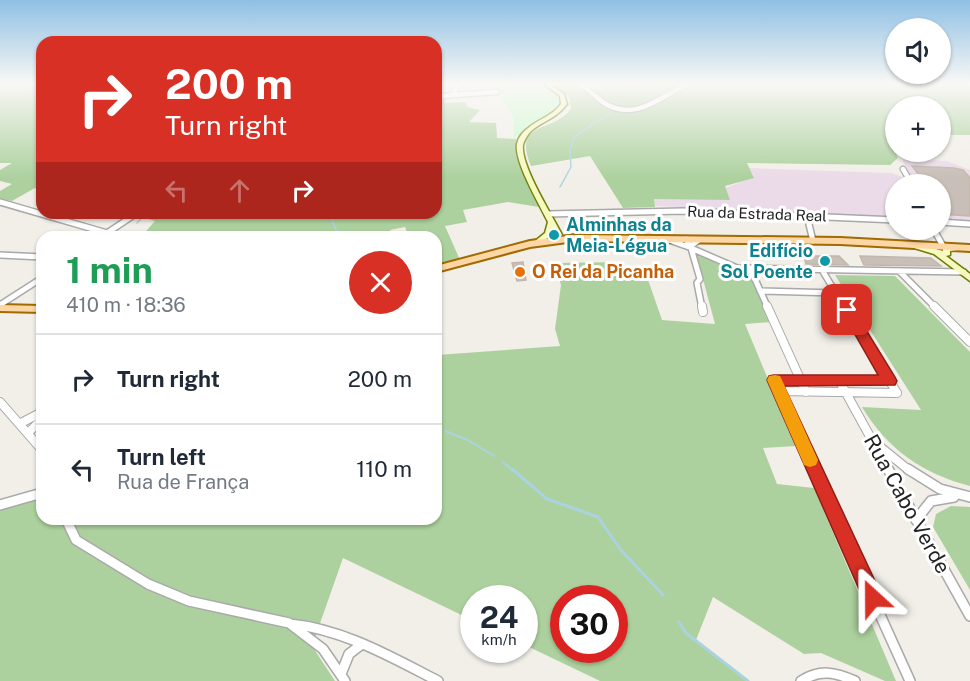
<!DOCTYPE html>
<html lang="en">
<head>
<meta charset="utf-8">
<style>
  body { margin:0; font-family:"Public Sans",sans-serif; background:#f2f2f3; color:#1f2937; height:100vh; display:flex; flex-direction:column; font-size:22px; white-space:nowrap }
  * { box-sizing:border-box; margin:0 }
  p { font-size:20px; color:#747a83 }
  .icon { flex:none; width:33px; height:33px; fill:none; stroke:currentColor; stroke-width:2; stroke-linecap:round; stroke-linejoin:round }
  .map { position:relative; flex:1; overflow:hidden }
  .drawer { position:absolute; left:36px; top:231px; width:406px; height:294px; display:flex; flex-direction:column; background:#fff; border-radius:18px; box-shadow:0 2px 4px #0004 }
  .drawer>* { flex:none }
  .banner { position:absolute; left:36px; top:36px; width:406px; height:183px; border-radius:18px; box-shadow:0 2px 4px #0004; background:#d93025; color:#fff; overflow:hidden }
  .tools { position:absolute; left:885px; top:18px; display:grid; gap:12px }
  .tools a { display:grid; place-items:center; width:66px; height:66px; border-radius:50%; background:#fff; box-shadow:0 2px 4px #0004; font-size:30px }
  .speed { position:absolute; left:460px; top:585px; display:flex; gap:12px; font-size:30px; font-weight:700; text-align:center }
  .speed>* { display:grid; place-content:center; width:78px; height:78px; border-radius:50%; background:#fff; box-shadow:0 2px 4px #0004; line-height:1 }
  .speed small { font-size:15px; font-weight:400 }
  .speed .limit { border:9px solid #d22; background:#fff; color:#111 }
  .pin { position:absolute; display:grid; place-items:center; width:51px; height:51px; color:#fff; margin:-26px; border-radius:12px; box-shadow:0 3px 9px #0006 }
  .me { position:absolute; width:66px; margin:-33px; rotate:336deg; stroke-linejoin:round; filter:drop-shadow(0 0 4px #0008) }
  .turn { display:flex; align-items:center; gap:21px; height:126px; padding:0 30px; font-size:27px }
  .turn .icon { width:78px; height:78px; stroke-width:2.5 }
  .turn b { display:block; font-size:42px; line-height:51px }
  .lanes { display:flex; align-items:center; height:57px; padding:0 30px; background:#0003; justify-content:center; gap:30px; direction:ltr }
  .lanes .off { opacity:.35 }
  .round { display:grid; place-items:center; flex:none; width:63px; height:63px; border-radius:32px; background:#f2f2f3 }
  .headline { display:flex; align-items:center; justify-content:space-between; height:102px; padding:0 30px }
  h1 { font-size:36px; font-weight:700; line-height:45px; color:#1e9e55 }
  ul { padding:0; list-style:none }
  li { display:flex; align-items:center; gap:18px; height:90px; padding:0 30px; border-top:2px solid #e0e1e3 }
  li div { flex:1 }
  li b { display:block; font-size:22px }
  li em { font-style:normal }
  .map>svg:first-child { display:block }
  .industrial { fill:#ebdbe8 }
  .forest { fill:#add19e; fill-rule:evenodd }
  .park { fill:#c8facc }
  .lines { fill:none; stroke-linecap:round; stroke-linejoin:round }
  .stream-far2 { stroke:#aad3df; stroke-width:1.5 }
  .stream-far1 { stroke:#aad3df; stroke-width:2 }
  .stream { stroke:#aad3df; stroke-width:3 }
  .building { fill:#c7bfb8; stroke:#c4b6ab; stroke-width:1.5 }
  .street-far3-casing { stroke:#a9a9a9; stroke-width:7 }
  .street-far2-casing { stroke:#a9a9a9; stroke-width:8 }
  .street-far1-casing { stroke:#a9a9a9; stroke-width:10 }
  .street-casing { stroke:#a9a9a9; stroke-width:12 }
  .secondary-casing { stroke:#707d05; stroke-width:3 }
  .primary-casing { stroke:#a06b00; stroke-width:4 }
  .street-far3 { stroke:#fff; stroke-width:4.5 }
  .street-far2 { stroke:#fff; stroke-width:5 }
  .street-far1 { stroke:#fff; stroke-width:8 }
  .street { stroke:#fff; stroke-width:9 }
  .secondary { fill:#f7fabf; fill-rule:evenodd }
  .primary { fill:#fcd6a4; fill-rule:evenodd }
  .route { fill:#d93025; stroke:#8d1f18; stroke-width:1.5 }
  .slow { fill:#f59e0b }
  .culture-dot { fill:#0f9aa8; stroke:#fff; stroke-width:2 }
  .food-dot { fill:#e8710a; stroke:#fff; stroke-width:2 }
  .labels { text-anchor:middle; stroke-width:6; stroke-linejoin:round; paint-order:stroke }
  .far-street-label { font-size:15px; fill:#222; stroke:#fff }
  .culture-label { font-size:18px; font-weight:bold; fill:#0d838f; stroke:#fff; text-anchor:start }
  .food-label { font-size:18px; font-weight:bold; fill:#c56008; stroke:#fff; text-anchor:start }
  .near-street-label { font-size:21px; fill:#222; stroke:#fff }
</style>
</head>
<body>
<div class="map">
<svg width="970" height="681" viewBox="0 0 970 681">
  <rect width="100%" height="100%" fill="#f2efe9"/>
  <path class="industrial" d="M902,159L947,161L970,170V222L941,220L940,184H914Z
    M749,168L892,173L902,177L905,184H896L895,217L655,206L654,199L725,188L754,177Z"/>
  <path class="forest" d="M42,83V189L35,188L12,201L0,199V191L12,184L0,181V170L12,163H0V84Z
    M561,83C579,83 586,92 604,89L596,83H970V135H941L940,106H896L895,140L891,142L898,158L890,165L747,163L754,178L725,186L730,200L654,199L655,207L623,208L590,156L531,166C512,120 552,134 571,109L569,97L555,86Z
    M436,97H443L445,103L465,102L467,107L480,110L469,122L496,123L497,138L516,139L519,157L539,207L508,202L463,210L467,222L445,226L460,260L437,267L436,237H409L405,227L390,230L393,237H356L350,231L325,237H141L155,221L128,213H436Z
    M699,255L726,267L749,272L771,322L745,324L796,446L763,448L777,484L814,488L896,681H885L821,653L804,654L713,597L696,640L746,681H600L525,645V598H474V621L343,558L312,646L335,681H0V508L42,495V519H436L437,355L560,346L555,329L561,285L555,263L623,262L626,270L645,271L662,320L715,324L697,257ZM564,598H615V650H564Z
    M835,275L895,276L970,352V486C923,474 887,449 862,407L921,410Z
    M951,506L970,507V590L933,527L936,514Z"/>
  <path class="park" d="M493,83H540L559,95L561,106L514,139V119Z"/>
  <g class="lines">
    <path class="stream-far2" d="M618,107L638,83
      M560,187L571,167L570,150L575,136L616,109
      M329,213L339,237
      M137,223L146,213"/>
    <path class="stream-far1" d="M445,431L468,440L494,456
      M503,462L513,471"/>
    <path class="stream" d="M512,469L547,499L598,517L620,549L663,595
      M679,622L686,633L748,681"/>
  </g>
  <path class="building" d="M912,166L954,168L963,170L970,178V216L940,214V184H926Z
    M804,256H839L848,265L806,264Z
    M860,256L931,258L941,266L864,265Z
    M523,262L526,280L517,281L512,263Z"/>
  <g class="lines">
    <g class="street-far3-casing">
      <path id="street-far3" d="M578,83C588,88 595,97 604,103C636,123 662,95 690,83
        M453,95L497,92
        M436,97L453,95L456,87L463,83
        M903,169L910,181"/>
    </g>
    <g class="street-far2-casing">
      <path id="street-far2" d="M909,180L911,184
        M0,202L107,233
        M547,214L683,211L896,220
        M807,216L813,241
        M940,222L970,224
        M934,230L943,246
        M101,237L131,217
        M666,239L689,247L699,240
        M686,239L691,248L737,268L964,272
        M691,248L700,279L697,283L702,308
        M0,255L42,257
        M750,268L768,308
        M822,270L845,308
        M900,272L936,308
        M760,291L836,293
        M0,305L42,278"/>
    </g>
    <g class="street-far1-casing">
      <path id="street-far1" d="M702,306L703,312
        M767,306L806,392
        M844,306L897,393
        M934,306L970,342
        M840,382L889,471
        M779,391L897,393
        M0,402L42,450
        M21,423L42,412
        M29,432L42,419
        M873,441L910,471
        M815,471L774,380L889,381"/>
    </g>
    <g class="street-casing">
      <path id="street" d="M814,469L910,681
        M888,469L970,616
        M908,469L940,489L970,497
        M0,505L42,493
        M66,519L76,540L148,584L189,601L289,623L323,649L345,681
        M916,520L931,501L954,497
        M290,624C343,629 391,657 438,681
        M341,674L349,654L362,644
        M801,681C820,669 835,672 855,681"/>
    </g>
    <g class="secondary-casing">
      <path id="secondary" d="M543,83H548L564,94L567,104C556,119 542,121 530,132C527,136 524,140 523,145C520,165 552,215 562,235L558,242H552L551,240L554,235L552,231L551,236L538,244L534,242L545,233L548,222C540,205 514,162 517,144C518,138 523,132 527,129C538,119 553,116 561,104L560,96Z
        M911,243H914L943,251V247L958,246V250L950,251V255L946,256L970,274V281L934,254L911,247Z"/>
    </g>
    <g class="primary-casing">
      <path id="primary" d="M575,235L840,238L970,245V251L840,244L575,241L530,247L436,272V266L530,241Z
        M0,305L42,306V312L0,311Z"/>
    </g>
    <use href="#street-far3" class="street-far3"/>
    <use href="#street-far2" class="street-far2"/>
    <use href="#street-far1" class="street-far1"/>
    <use href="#street" class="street"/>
    <use href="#secondary" class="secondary"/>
    <use href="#primary" class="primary"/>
  </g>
  <linearGradient id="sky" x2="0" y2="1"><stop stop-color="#8fc0e4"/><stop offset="0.47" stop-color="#f9f8f5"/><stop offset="1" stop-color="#f9f8f5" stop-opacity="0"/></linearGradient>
  <rect width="970" height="178" fill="url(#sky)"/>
  <path class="route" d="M847,306L852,307L895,377L897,381L895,385L784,386L883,598L880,605L873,608L866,605L767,380L769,376L774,375H878L841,310Z"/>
  <path class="slow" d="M775,375L780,376L782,380L818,460L816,465L810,467L804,465L802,460L767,380L769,376Z"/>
  <g class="culture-dot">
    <circle cx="554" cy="235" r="6"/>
    <circle cx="825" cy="261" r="6"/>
  </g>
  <circle class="food-dot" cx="520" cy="272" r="6"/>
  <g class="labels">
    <g class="far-street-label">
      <text transform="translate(757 214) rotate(2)" y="5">Rua da Estrada Real</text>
    </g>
    <g class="culture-label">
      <text x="566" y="231">Alminhas da<tspan x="566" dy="21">Meia-Légua</tspan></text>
      <text x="813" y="257" text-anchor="end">Edifício<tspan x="813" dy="21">Sol Poente</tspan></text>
    </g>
    <g class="food-label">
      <text x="532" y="278">O Rei da Picanha</text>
    </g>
    <g class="near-street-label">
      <text transform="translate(907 504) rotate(61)" y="7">Rua Cabo Verde</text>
    </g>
  </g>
</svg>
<div class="tools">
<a><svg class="icon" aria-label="sound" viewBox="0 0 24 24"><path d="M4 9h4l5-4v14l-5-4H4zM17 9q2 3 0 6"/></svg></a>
<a>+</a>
<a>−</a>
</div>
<div class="speed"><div>24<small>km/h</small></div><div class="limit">30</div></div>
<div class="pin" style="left:847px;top:310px;background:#d93025"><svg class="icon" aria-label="arrive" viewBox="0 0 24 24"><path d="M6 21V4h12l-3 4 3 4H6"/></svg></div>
<svg class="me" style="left:873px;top:598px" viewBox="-20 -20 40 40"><path d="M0-17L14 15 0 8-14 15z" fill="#d93025" stroke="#fff" stroke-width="4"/></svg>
<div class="banner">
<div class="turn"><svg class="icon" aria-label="right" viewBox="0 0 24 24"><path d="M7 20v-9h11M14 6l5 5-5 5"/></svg><div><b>200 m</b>Turn right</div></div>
<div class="lanes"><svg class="icon off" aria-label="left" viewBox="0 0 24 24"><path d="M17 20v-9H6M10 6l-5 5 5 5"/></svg><svg class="icon off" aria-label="ahead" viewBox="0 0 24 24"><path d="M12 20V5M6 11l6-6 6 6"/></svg><svg class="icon" aria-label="right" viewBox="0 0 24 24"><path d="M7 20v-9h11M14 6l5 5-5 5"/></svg></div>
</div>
<section class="drawer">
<div class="headline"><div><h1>1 min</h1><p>410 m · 18:36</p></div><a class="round" style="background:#d93025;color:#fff"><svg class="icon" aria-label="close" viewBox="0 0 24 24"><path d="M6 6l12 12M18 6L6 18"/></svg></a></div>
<ul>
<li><svg class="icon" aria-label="right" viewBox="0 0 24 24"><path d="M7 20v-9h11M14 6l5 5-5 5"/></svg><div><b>Turn right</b></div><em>200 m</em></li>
<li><svg class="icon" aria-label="left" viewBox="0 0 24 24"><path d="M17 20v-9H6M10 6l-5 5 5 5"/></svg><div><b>Turn left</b><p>Rua de França</p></div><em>110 m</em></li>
</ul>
</section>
</div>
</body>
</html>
